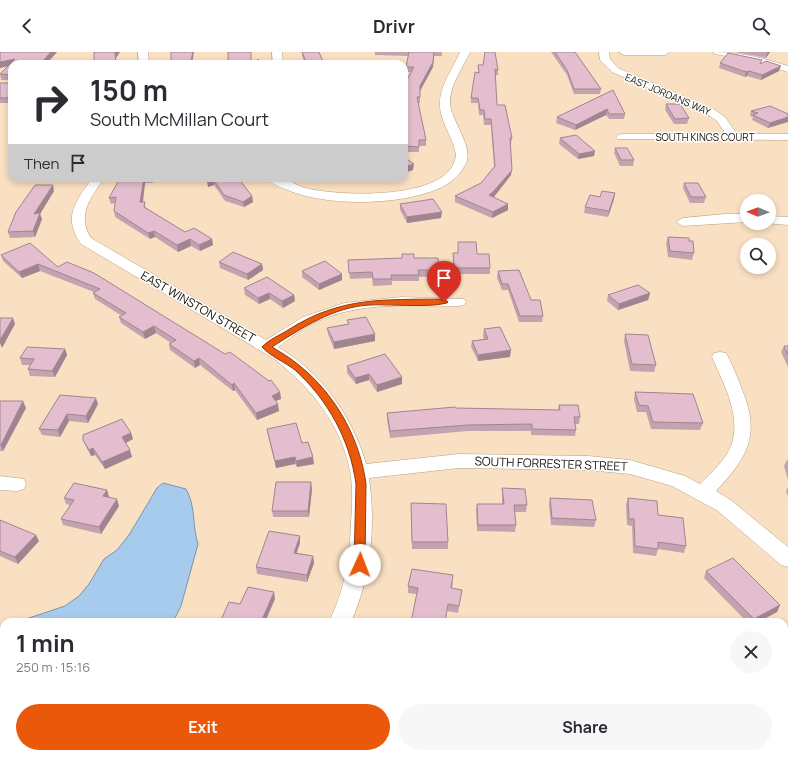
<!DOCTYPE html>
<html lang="en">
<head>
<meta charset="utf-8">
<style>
  body { margin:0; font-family:Manrope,sans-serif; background:#f7f7f7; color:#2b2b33; height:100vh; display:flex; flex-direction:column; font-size:15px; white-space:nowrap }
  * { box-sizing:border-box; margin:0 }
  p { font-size:13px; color:#7c7c81 }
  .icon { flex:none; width:22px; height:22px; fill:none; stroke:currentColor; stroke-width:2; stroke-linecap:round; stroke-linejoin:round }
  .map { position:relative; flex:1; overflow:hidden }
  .details { position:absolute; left:0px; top:566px; width:788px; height:140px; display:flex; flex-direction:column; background:#fff; border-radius:12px 12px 0 0; box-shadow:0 2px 6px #0003 }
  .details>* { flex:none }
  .banner { position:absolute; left:8px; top:8px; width:400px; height:122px; border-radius:12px; box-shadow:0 2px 6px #0003; background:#fff; color:#2b2b33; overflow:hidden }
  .needle { width:26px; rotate:271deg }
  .controls { position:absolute; left:740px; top:142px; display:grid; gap:8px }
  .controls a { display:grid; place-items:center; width:36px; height:36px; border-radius:50%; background:#fff; box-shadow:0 2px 6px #0003; font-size:20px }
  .pin { position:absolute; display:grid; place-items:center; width:34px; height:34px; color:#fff; margin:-41px -17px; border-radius:50% 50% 50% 0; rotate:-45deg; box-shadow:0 0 4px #0007 }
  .pin .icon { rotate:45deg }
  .me { position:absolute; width:44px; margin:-22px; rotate:2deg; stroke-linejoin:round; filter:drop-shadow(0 0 3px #0008) }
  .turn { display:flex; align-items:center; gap:14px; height:84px; padding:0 16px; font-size:18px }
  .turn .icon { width:52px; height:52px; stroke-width:2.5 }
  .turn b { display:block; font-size:28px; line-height:34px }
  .then { display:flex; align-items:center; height:38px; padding:0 16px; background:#0003; gap:8px; font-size:15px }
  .round { display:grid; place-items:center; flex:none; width:42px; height:42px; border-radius:21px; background:#f7f7f7 }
  .summary { display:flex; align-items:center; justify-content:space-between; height:68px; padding:0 16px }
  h1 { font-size:24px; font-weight:700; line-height:30px }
  .cta { display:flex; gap:8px; margin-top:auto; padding:8px 16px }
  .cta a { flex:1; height:46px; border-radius:24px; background:#ea580c; color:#fff; font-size:16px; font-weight:700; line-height:46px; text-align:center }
  .cta a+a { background:#f7f7f7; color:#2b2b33 }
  header { display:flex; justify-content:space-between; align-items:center; height:52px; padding:0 16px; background:#fff; font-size:18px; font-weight:700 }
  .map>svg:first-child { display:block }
  .water { fill:#a7cbed; stroke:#7c93a8 }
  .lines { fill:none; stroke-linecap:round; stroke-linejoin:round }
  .minor-casing { stroke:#b8a083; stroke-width:1 }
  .minor { fill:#fff; fill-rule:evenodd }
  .wall { fill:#c4a3b1 }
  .shaded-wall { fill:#a08590 }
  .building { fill:#e4bece; stroke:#a08590 }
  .route { fill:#ea580c; stroke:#983908 }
  .labels { text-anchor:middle; stroke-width:3; stroke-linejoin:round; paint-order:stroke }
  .far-street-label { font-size:10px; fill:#181006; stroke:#fff }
  .street-label { font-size:12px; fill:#181006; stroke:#fff }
</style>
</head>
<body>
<header><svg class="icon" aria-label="back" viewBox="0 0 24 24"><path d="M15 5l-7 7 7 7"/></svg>Drivr<svg class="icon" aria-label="search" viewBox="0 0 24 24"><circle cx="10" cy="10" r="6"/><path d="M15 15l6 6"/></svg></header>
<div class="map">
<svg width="788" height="706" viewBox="0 0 788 706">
  <rect width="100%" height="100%" fill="#fae0c2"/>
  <path class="water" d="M163,431L186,437C196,454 192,474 198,492L181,554L173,570H17L65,554L79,544L89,532L104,507L117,498L129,483L157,436Z"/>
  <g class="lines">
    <g class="minor-casing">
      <path id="minor" d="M138,0H148L149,12H139Z
        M272,0H282L283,12H273Z
        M460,0H470C463,16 450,32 450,51C451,68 474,96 466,111C461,122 451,131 440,136C400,154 325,155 285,137C279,135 271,131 267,126C272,126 278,125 282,126C292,129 300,136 310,137C343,144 451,149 456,103C454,89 446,78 442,65C434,40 451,21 460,0Z
        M599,0H609L610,7L618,16L715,58L725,65L737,82H788V88L618,87L616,85L618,83L622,82H726L717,69L707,62L612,20L600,8Z
        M619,0H670L665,3H624Z
        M713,0C740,0 763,6 788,14V20L751,9L715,2Z
        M92,126H104C91,146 76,162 91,186L266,288L303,265L344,251L401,245L464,247L466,250L464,253L459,254C411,254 358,249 314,271C301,277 289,287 278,295C321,320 353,365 366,412L459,402L588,404L630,408L685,424L700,432C710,422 720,413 727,402C746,371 724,333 712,305L714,301L720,300L726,301C732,312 737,324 741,335C761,382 749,404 716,439L732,449L788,495V515L781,513L718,459L672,434L630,422L588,418L459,416L369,426C376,474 371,525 351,570H329C345,537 350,506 351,470C352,455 353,440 351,425C344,376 313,338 276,308L81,192C62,164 76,150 92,126Z
        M725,162H747V170L683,174L676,170L683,166Z
        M769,164L788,165V173L765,171H769Z
        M0,424L24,427L26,432L24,437L17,439L0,438Z
        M0,632H4V654H0Z
        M788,680V706H775V702H784V682Z
        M171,702H195V706H171Z
        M621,702H653L654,706H622Z"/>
    </g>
    <use href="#minor" class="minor"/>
  </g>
  <path class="wall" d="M0,0H57L46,12H12V51H0V31H12V28H1L0,22L8,14L0,16Z
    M228,0L252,12H228Z
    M302,0L324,12H305L302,4Z
    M375,0H442V4H434L433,15L420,39V51H418L426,88V94H419V100H404V33L411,20H406V15L408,4L375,3Z
    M551,0H575L601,37L600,42H574L567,23Z
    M735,0H770L766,6Z
    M720,11H761L779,19L761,28L747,24L745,25L719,16Z
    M478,13L498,18V23H495L497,53L512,86L511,92H510L511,123L494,145L508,158L492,166L455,150V144L481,131L494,115L491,73H484L483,63H479L478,51H471V46L478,21Z
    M613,38L625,62L624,67H609L606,63L575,78L556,71L557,65Z
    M666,52L689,66L687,72H674L665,58Z
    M751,59L788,62L768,76L752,68L753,65L750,64Z
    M560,86L594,104L578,107L559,92Z
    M615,96L634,108L633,114H620L614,101Z
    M120,126H155L152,131H145L143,150L146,156L185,180L212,187L213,193L200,199L191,194L178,200L155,185L150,187L115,165L114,159L115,151L111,152L109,146Z
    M207,126H238L252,144L253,150L244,155L225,149L214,133L208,135Z
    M321,126H337L330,130Z
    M684,131L706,145L704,151H690L683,136Z
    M54,139L40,162L42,167L35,185L10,186L8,180Z
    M615,141L614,147L608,165L584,161L585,155L600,145Z
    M400,152L441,166L407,171L400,158Z
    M668,185L689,189L694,201L692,208L668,205L666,191Z
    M458,190L477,202L490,216V222H454L453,201H458Z
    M1,203L58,215L67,210L280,340L281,347L276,349L279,359L257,368L235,338L233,339L200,313L195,316L170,298L169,292L171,291L156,281L145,287L121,271L119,265L122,264L95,247L93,241L94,240L40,219L22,226L3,209Z
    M414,206L439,218V224L419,225V229H392V233L373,234L372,226L350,227L348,208Z
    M219,210L262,212L263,218L248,228L220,216Z
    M302,219L342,222V228L319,238L302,225Z
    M498,219L543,264L542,270H519L508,238H502L497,226Z
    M244,236L294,243L295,249L283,256L270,247L259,252L245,243Z
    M650,241L648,248L618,258L607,249L608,243Z
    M347,268L375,282V289L334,297L328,282L327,276L348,272Z
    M484,277L510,305L478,309L471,295L472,289L484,287L483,284Z
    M625,282L656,313L654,320L630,319L624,289Z
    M784,294H788V315L781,300Z
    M65,297L67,303L55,325L30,324L28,317L30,313H22L20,306Z
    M347,314L402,332L377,340L369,328L356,332L347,321Z
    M635,340L703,371L700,378L651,377L646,360H637L634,347Z
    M60,343L98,352L88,371L69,369L60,385L42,383L39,377Z
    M0,349L26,356L3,399H0Z
    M559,353L580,365L579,372H575L576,378L575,384L531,383V379H468L390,386L387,367V361L456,356L558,358Z
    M267,377L302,391L314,412L297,415L295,412L276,416L268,384Z
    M131,381L133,387L125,391L132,405L105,417L95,403L91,404L86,395L83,388Z
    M787,408H788V428L784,414Z
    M788,435V445L786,439Z
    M502,436L527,453L526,460H514L516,473L515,480L477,479L476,458L477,452H502Z
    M312,437L309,465H273L272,459Z
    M107,438L109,445V446L119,454L101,482L63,473L61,467L70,453L66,452L64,446Z
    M550,446L596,468L594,475L551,473L549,453Z
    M628,446L658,463L686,494L684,501L658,497L656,504L633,501L632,474L627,473L626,452Z
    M411,458L448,490V497H412Z
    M0,468L39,489L18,512L0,504Z
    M300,484V491L297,501L313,504L314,511L307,530L257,522L256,515Z
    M706,519L780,553L777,560L758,570H747L704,526Z
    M453,530L452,536L462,538L458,561L447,559L416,542L408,541V534Z"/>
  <path class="shaded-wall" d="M51,0H57L46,12H40Z
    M115,0H120L116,6V12L115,1Z
    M193,0H194L192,12H190Z
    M434,0L433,15L420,39V34Z
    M768,0H770L766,6L767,1Z
    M15,7L12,13L0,16V10Z
    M781,14L779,19L761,28L762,23Z
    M749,19L747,24L745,25L746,20Z
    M607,57L606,63L575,78L576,73Z
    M788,65V70L768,76L770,71Z
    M595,99L594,104L578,107L579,102Z
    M414,112L413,118L404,121V115Z
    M512,118L511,123L493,146L489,143Z
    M144,126L145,131L142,156L140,150Z
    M151,126H155L152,131Z
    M330,126H337L330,130Z
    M213,127L214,133L208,135L207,129Z
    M53,133L54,139L40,162L42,167L35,185L33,179L34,162Z
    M615,141L614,147L608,165L609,159Z
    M252,144L253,150L244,155L243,150Z
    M508,152V158L492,166L493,160Z
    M442,160L441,166L407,171V165Z
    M154,179L155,185L150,187L148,181Z
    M190,187L191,194L178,200L177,193Z
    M212,187L213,193L200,199L199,193Z
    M38,212L40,219L22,226L19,220Z
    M262,212L263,218L248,228L247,222Z
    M342,222V228L319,238V232Z
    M269,241L270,247L259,252L258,246Z
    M650,241L648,248L618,258L619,252Z
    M294,243L295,249L283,256L282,249Z
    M13,266L15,272L2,296L0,291V288Z
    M154,274L156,281L145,287L143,280Z
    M375,282V289L334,297V290Z
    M65,297L67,303L55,325L52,319Z
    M511,298L510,305L478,309V303Z
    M199,306L200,313L195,316L194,309Z
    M369,322V328L356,332L355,326Z
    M402,325V332L377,340V333Z
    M234,331L235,338L233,339L232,333Z
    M280,340L281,347L272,350V344Z
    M96,346L98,352L88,371L86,364Z
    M23,349L26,356L3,399L1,393Z
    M278,352L279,359L257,368L256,361Z
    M67,362L69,369L60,385L58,378Z
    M131,381L133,387L124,392L122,385Z
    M93,396L95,403L91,404L89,398Z
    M130,398L132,405L105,417L102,410Z
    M295,405V412L276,416L275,409Z
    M313,405L314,412L297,415L296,409Z
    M311,430L312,437L309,465L308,459Z
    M107,438L109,445L105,451L103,444Z
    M117,447L119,454L101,482L99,475Z
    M36,483L39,489L18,512L15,505Z
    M300,484V491L294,507V501Z
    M313,504L314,511L307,530V523Z
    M274,540L275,547L265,570H261Z
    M780,553L777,560L758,570H753L754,567Z"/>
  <path class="building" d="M0,0H51L40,12H12V44L11,46H0V31H12V23L0,22L15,7L0,10Z
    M94,0H115V1L116,12H94Z
    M171,0H193L190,12H171Z
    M228,0H251V12H235V10L228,11Z
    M302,0H319L324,12H307Z
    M409,0H434L433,10L420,34V45H417L426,88H419V95L404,94V33L414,15H406Z
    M485,0H495L498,18L495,17L497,53H505L512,86H510L512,118L493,140L489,143L508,152L493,160L455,144L481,131L495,114L491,67H485L484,58H480L478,46H471L475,20L479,21L478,13H483Z
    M555,0H575L601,37H574L567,18Z
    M728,1L762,8L760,12L766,9L781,14L762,23L749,19L746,20L720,11Z
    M258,7L259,12H256Z
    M613,38L625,62H609L607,57L576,73L557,65Z
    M666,52H680L689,66L675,67Z
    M770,54L788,62V65L770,71L753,63L758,61L751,59Z
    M576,83L595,99L579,102L560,86Z
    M615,96H627L634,108H621Z
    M404,105L414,112L404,115Z
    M120,126H144L140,150H145L144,155L185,180L194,176L212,187L199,193L190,187L177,193L154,179L148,181L114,159L116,145L109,146Z
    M207,126H238L252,144L243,150L224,143L213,127L207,129Z
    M684,131H698L706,145H691Z
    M35,133H53L34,162L40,161L33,179L8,180L16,160Z
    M602,139L615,141L609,159L585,155L590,143L600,145Z
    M433,147L442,160L407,165L400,152Z
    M668,185L689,186V189H693L694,201L670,199Z
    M458,190H476L477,202H489L490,216H454L453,201H458Z
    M30,191L58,215L67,210L94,221L225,302L230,300L269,329L271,328L280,340L272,344L278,352L256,361L234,331L232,333L199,306L194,309L169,292L176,288L154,274L143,280L119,265L126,261L93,241L100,237L38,212L19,220L1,203Z
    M233,200L262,212L247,222L219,210Z
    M402,202H414V206H438L439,218H418L419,223H391L392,227H373L372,220L349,221L348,208L402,206Z
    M325,209L342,222L319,232L302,219Z
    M519,218L531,248H540L543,264H520L508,232H502L498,219Z
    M267,225L294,243L282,249L269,241L258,246L244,236Z
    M638,233L650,241L619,252L608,243Z
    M366,265L375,282L334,290L327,276L349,272L347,268Z
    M0,266H13L0,288Z
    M500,275L511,298L478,303L472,289L488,287L484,277Z
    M625,282L648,283L656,313L632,312Z
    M784,294H788V303Z
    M27,295L65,297L52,319L28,317L34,307L20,306Z
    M385,302L402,325L377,333L369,322L355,326L347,314Z
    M635,340L693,342L703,371L653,370L648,354L639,353Z
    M60,343L96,346L86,364L67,362L58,378L39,377Z
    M0,349H23L1,393H0Z
    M559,353H578L580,365H574L576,378L532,377V372L468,373L390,379L387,361L455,355L456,356L560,358Z
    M122,367L131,381L122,385L130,398L102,410L93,396L89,398L83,388V383Z
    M296,371L302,391L308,390L313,405L296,409L295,405L275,409L267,377Z
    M276,430H311L308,459H272Z
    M74,431L107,438L103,444L117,447L99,475L61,467L74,448L64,446Z
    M502,436L525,437L527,453H514L516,473H478L477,452H504Z
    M550,446L592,448L596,468L552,466Z
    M628,446L657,449L658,463L683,466L686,494L658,490V497L635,494L634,467H629Z
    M411,451L446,452L448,490H412Z
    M0,468L36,483L15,505L0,499Z
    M269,479L300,484L294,501L313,504L307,523L256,515Z
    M733,506L780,553L754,567L706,519Z
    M412,517L453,523L451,536L462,538L459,554L448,552L445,570H411L418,536L408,534Z
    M248,535L274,540L261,570H220L229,550L240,552Z
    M472,702H504L506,706H465Z"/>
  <path class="route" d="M444,247L448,250L447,251C427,256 392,252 370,253C333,255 302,276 272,295C282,301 292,307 300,314C336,343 360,387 366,432L365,513L364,516H356L354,513L356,432C350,388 328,348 295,318C285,310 271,305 262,295C268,288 280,283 288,278C341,244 384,248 444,247Z"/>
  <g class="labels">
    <g class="far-street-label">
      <text transform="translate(668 42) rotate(23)" y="4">EAST JORDANS WAY</text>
      <text x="705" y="89">SOUTH KINGS COURT</text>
    </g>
    <g class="street-label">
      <text transform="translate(198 255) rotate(30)" y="4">EAST WINSTON STREET</text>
      <text transform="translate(551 412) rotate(2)" y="4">SOUTH FORRESTER STREET</text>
    </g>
  </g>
</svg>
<div class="controls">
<a><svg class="needle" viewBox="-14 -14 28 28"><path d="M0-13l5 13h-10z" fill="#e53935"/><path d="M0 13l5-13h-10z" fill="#7c7c81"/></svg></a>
<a><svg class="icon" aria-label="search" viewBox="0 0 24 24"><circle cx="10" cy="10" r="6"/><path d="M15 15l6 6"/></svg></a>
</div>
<div class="pin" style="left:444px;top:250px;background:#d93025"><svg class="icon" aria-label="arrive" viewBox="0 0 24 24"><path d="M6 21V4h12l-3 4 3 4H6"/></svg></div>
<svg class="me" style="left:360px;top:513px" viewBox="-20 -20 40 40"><circle r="19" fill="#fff"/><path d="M0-13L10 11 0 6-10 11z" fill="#ea580c"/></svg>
<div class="banner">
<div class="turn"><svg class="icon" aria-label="right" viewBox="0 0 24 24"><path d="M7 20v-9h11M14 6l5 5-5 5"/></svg><div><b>150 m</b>South McMillan Court</div></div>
<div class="then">Then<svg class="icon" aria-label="arrive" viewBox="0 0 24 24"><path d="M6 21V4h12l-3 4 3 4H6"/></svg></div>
</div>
<section class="details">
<div class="summary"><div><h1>1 min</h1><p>250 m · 15:16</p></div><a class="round"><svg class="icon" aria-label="close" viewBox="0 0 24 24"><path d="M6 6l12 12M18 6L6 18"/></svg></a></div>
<div class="cta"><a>Exit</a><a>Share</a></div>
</section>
</div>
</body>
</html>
